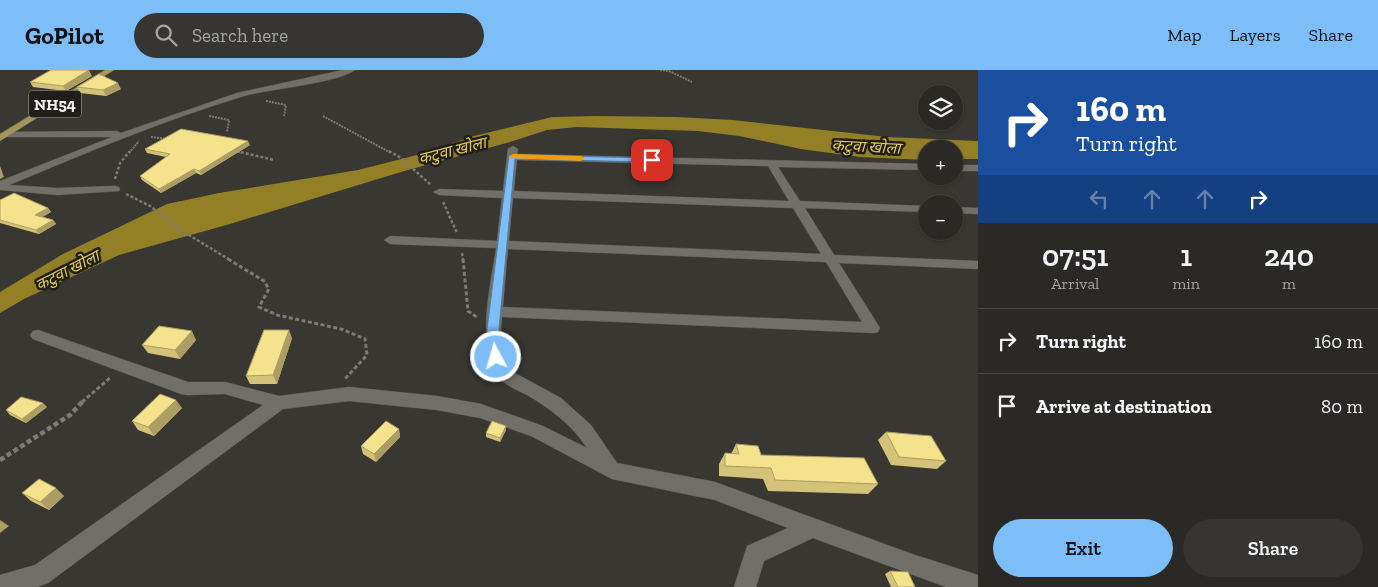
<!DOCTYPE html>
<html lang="en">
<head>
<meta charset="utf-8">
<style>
  body { margin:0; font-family:"Zilla Slab","Noto Sans Devanagari",serif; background:#363532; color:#f1f3f6; height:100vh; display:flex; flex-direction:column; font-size:19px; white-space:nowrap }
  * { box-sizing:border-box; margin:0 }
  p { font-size:16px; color:#a5a6a7 }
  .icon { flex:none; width:28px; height:28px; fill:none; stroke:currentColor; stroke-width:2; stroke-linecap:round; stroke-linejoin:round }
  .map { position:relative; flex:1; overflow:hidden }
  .details { display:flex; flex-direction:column; background:#2a2925; width:400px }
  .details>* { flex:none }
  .hud { background:#1a4fa0; color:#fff; overflow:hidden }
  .fabs { position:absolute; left:918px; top:15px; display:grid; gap:10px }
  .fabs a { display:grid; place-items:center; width:45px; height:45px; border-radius:50%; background:#2a2925; box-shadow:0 1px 4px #0004,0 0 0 1px #464542; font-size:25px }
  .pin { position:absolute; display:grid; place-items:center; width:42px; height:42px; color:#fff; margin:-21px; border-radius:10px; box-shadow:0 2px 8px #0006 }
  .me { position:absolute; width:55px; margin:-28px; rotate:354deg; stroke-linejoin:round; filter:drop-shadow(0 0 4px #0008) }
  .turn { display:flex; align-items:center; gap:18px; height:105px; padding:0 15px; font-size:22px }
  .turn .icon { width:65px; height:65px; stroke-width:2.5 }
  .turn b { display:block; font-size:35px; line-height:42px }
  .lanes { display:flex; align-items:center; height:48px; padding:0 15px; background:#0003; justify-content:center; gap:25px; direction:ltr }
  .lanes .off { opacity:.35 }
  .eta { display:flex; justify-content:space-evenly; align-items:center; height:85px; text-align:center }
  .eta b { font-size:30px; font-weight:600; line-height:35px }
  .action { display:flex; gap:10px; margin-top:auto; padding:10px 15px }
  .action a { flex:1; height:58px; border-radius:30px; background:#7dbef9; color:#111; font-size:20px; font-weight:600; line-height:58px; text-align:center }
  .action a+a { background:#363532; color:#f1f3f6 }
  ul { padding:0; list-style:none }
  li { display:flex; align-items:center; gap:15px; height:65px; padding:0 15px; border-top:1px solid #464542 }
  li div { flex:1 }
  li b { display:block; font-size:19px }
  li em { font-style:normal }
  header { display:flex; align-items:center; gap:30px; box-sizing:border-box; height:70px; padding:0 25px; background:#7dbef9; color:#111 }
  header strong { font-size:24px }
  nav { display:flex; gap:28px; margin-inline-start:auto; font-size:18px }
  .search { width:350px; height:45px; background:#363532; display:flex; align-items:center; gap:12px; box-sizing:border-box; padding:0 18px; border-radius:28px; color:#a5a6a7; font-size:19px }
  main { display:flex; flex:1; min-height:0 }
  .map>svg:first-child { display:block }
  .water { fill:#927f26 }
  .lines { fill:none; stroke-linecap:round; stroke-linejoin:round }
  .minor-casing { stroke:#565550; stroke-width:1 }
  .major-casing { stroke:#565550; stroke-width:1 }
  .path-far3 { stroke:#7c7b76; stroke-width:2; stroke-dasharray:2 1; stroke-linecap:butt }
  .path-far2 { stroke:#7c7b76; stroke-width:2.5; stroke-dasharray:3 2; stroke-linecap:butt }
  .path-far1 { stroke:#7c7b76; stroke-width:3; stroke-dasharray:4 2.5; stroke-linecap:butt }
  .path { stroke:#7c7b76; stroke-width:4.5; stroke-dasharray:5 3; stroke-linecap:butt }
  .minor { fill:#706f68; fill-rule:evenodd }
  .major { fill:#a3965d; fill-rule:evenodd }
  .wall { fill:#d3c278 }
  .shaded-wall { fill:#ac9e62 }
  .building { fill:#f5e28c; stroke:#ac9e62 }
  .route { fill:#7dbef9; stroke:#517ca2 }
  .slow { fill:#f59e0b }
  .labels { text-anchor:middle; stroke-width:5; stroke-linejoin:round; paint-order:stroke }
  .shield { fill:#1f1e1b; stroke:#b2b1ad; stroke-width:1 }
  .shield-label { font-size:16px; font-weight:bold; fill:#f1f0ec }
  .far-water-label { font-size:16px; font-style:italic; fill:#e3c953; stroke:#1f1e1b }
</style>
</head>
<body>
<header>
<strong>GoPilot</strong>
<div class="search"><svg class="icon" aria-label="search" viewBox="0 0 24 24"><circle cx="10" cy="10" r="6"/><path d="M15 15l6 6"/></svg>Search here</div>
<nav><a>Map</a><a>Layers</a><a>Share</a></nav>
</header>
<main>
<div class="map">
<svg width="978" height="517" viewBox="0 0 978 517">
  <rect width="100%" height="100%" fill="#383731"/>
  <path class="water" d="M596,46L677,47L733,50L887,67L978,71V89H954V79H926V90L859,87L801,79L739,66L698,61L577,57L547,60L510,72L401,102L230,154L119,185L24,229L0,243V222L63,184L167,134L219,123L358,100L417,85L474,66L552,47Z"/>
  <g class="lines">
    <g class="minor-casing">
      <path id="minor" d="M343,0H355C338,13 269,19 244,26C164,50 86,83 9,115L58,118L115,116L119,117L120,119L119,121L58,125L0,120V111L112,67H7L4,66V62L117,61L121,63L237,23Z
        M513,76L518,79L517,84L926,94V100L778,97L800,131L926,136V142L805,138L834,185L978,191V199L839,193L880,258L878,262L873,263L502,247L501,259L504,287L513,302L561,328L591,355L617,393L715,412L912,484L978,505V517H946L813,468L764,491L756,517H734L747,476L788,458L715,430L612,409L531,366L480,348L437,340L349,331L283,339L48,513L37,517H0V505L35,495L263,335L225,324L187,325L181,324L33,269L30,265L33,261L38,260L188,312H225L279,326L349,317L437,326L481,334L543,356L587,378C572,355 551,339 527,325C519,321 506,316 501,309C474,277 491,216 496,178L390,174L384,170L390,166L497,171L502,128L439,125L433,122L439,119L503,121L508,79ZM517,90L768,96L789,131L514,121ZM513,128L793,138L821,184L509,171ZM508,179L826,192L862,252L503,237Z
        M954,95H978V101H954Z
        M954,137L978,138V144L954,143Z"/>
    </g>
    <g class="major-casing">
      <path id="major" d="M105,0H114L0,71V64Z"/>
    </g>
    <path class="path-far3" d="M660,0L669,1L692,12
      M266,31L286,35L284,46
      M209,46L229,50L227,62
      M323,46L391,83
      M151,67L168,69
      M235,81L242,83
      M129,83L139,71"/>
    <path class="path-far2" d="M236,81L274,90
      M389,81L401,88L431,115
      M115,109L120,93L130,81
      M126,124L150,136L179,159L230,190
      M443,132L457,163
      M462,183L463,190"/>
    <path class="path-far1" d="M228,189L264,211L269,219L259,237L277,245L341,259L365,269L367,285L345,309
      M463,189L468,241L478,248
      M82,332L111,307"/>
    <path class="path" d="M0,390L70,345L84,330"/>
    <use href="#minor" class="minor"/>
    <use href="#major" class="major"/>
  </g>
  <path class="wall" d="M92,6L66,21L33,17L30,12Z
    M77,17L121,19L106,26L80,23Z
    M250,75L201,105L196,103L161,123L142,110L140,106L166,87L147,83L145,79Z
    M0,130L48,138L51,142L42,147L53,150L56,154L39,164L0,153Z
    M292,268L277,314H250L246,306Z
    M196,270L180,289L148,283L142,275Z
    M47,337L26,353L10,345L6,340Z
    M182,338L154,366L138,360L132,351Z
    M399,359L400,367L376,392L363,384L361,376Z
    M506,360L500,372L486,367V363Z
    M886,362L946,391L937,399L891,395L878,370Z
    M736,374L761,385L878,414L868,424L768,421L763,409L719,406V394L725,383L731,384Z
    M22,423L64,426L49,440L31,431Z
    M890,501L915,517H891L885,504Z"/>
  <path class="shaded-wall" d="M89,0L92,6L66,21L63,16Z
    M118,13L121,19L106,26L103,20Z
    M248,71L250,75L201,105L199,101Z
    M0,96L4,107L0,109Z
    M194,99L196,103L161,123L159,119Z
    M48,138L51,142L38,150L35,145Z
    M53,150L56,154L39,164L36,160Z
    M289,260L292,268L277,314L273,305Z
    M192,261L196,270L180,289L175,280Z
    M176,330L182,338L154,366L148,357Z
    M43,333L47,337L26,353L22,349Z
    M506,356V360L500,372V368Z
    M399,359L400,367L376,392L374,384Z
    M56,418L64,426L49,440L40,432Z
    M0,450L9,456L0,463Z"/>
  <path class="building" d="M51,0H89L63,16L30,12Z
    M99,4L118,13L103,20L77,17Z
    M181,59L248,71L199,101L194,99L159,119L140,106L170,84L145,79Z
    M14,123L48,138L35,145L53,150L36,160L0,150V130Z
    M159,256L192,261L175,280L142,275Z
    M264,260H289L273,305L246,306Z
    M160,324L176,330L148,357L132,351Z
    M21,327L43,333L22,349L6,340Z
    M386,351L399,359L374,384L361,376Z
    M492,351L506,356L500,368L486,363Z
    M886,362L931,366L946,391L899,387Z
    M736,374L758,376L761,385L864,388L878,414L775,410L771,398L725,396V383L739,384Z
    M39,409L56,418L40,432L22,423Z
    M890,501L908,502L915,517H898Z"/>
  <path class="route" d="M509,85L652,88L655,90L652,92L515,89L499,259L502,287L496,291L490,287L487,259Z"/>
  <path class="slow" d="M513,84L581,86L585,88L581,91L510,88L509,87Z"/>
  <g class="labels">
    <rect class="shield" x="29" y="20.5" width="52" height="27" rx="4"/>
    <g class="shield-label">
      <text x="55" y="40">NH54</text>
    </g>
    <g class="far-water-label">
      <text transform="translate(866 76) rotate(3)" y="6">कटुवा खोला</text>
      <text transform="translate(452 80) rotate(-14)" y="6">कटुवा खोला</text>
      <text transform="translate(67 200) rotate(-27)" y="6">कटुवा खोला</text>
    </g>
  </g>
</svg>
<div class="fabs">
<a><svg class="icon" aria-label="layers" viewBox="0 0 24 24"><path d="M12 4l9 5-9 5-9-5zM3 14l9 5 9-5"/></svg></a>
<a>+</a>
<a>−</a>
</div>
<div class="pin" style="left:652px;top:90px;background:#d93025"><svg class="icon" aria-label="arrive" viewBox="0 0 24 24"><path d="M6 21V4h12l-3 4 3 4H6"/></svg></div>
<svg class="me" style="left:496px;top:287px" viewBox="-20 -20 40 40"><circle r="17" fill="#7dbef9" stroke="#fff" stroke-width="3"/><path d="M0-11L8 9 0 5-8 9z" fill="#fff"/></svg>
</div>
<section class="details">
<div class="hud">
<div class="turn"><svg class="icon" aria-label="right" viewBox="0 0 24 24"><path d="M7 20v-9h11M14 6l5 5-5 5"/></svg><div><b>160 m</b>Turn right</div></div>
<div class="lanes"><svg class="icon off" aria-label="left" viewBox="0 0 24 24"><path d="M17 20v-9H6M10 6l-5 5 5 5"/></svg><svg class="icon off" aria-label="ahead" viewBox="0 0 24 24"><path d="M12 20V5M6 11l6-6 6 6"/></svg><svg class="icon off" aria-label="ahead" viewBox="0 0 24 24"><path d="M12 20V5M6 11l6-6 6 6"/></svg><svg class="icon" aria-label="right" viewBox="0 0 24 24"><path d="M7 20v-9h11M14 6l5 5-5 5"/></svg></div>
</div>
<div class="eta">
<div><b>07:51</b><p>Arrival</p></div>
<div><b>1</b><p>min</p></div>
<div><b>240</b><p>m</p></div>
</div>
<ul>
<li><svg class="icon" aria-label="right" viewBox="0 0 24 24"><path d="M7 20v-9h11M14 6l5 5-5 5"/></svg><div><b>Turn right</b></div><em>160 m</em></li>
<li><svg class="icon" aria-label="arrive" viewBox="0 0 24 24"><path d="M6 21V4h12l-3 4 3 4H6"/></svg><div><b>Arrive at destination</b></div><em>80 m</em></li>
</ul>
<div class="action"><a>Exit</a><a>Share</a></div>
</section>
</main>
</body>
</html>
